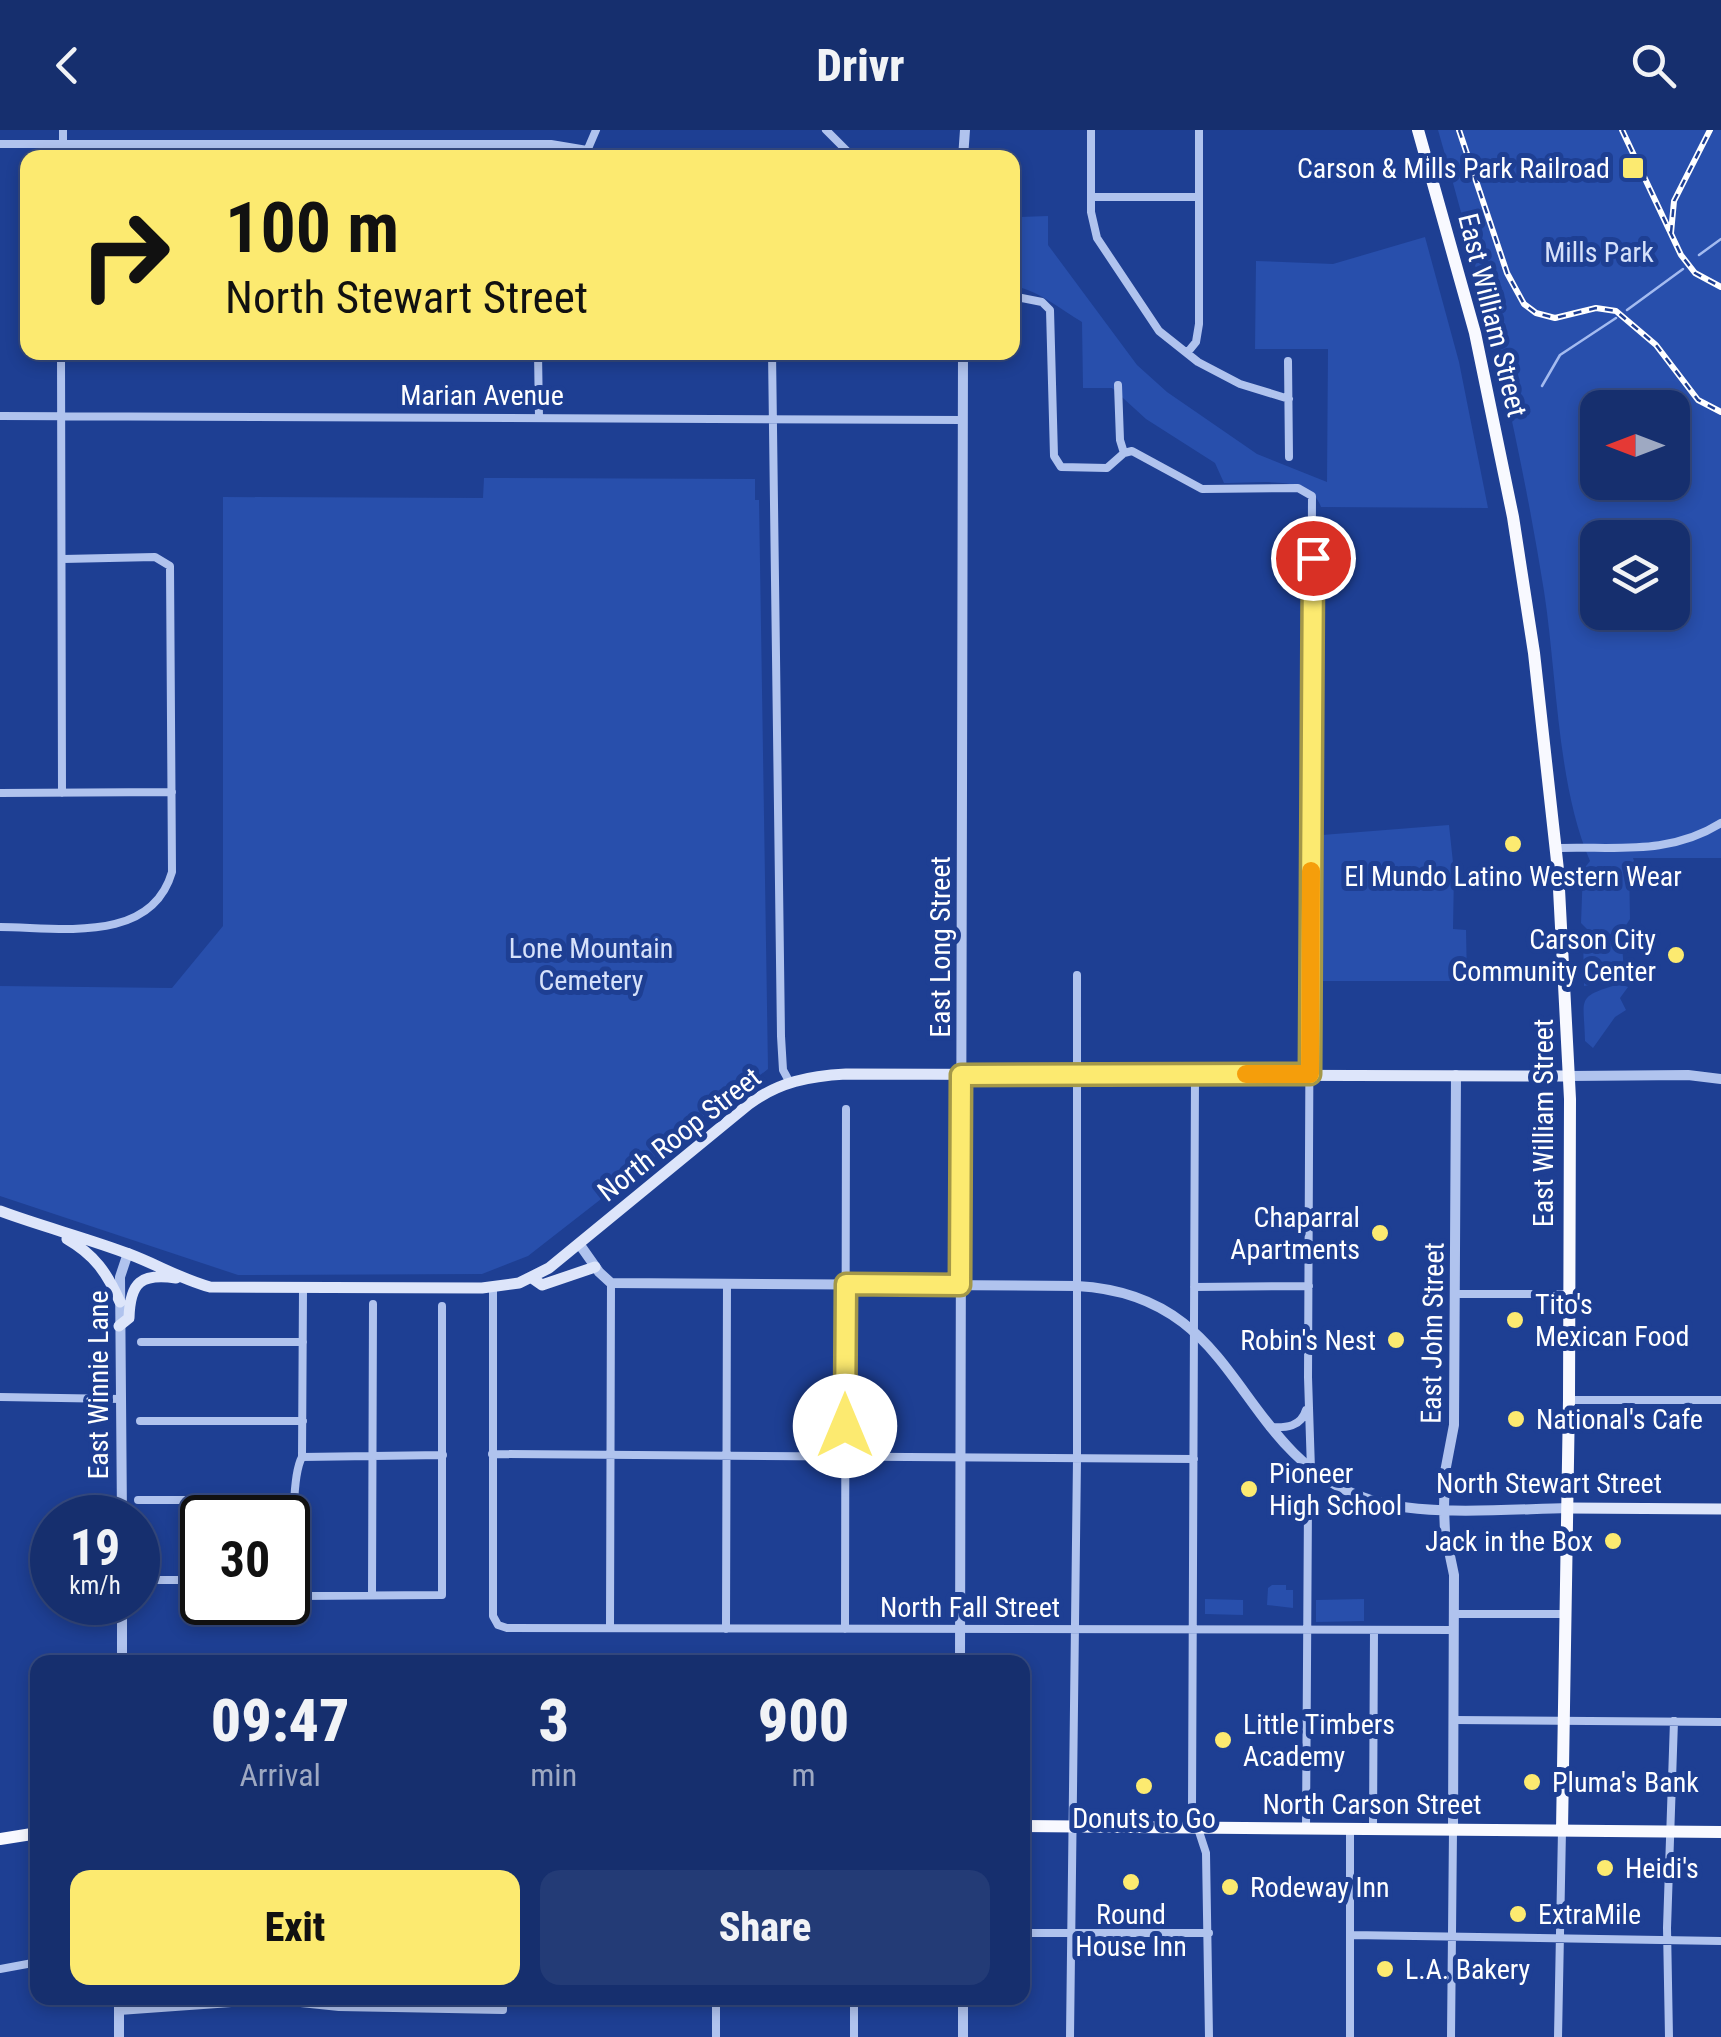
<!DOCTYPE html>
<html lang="en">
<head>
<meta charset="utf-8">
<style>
  body { margin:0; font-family:"Roboto Condensed",sans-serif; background:#233b76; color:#f1f3f6; height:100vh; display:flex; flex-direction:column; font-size:38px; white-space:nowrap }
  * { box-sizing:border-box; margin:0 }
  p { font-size:32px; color:#9ea9c2 }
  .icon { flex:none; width:55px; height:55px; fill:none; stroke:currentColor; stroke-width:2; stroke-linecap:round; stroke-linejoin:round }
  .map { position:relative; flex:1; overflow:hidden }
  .drawer { position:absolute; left:30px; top:1525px; width:1000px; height:350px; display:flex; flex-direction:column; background:#162f6e; border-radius:20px; box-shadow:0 5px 15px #0003,0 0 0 2px #354a81 }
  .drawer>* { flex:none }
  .banner { position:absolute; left:20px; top:20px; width:1000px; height:210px; border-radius:20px; box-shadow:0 5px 15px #0003,0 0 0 2px #354a81; background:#fcea70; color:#111; overflow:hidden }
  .needle { width:65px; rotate:270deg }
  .fabs { position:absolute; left:1580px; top:260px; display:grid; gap:20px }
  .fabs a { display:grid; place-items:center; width:110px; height:110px; border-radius:20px; background:#162f6e; box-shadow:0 5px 15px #0003,0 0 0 2px #354a81; font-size:50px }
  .speed { position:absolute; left:30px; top:1365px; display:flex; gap:20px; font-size:50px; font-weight:700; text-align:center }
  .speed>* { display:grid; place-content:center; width:130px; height:130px; border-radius:50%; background:#162f6e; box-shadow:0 5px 15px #0003,0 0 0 2px #354a81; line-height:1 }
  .speed small { font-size:25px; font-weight:400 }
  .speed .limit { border:5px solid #111; border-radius:15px; background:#fff; color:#111 }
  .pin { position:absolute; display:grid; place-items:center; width:85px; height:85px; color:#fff; margin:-42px; border:5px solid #fff; border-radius:50%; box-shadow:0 2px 10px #0007 }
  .me { position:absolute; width:110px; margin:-55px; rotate:0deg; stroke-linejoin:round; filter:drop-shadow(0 0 8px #0008) }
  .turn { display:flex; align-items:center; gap:35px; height:210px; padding:0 40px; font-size:45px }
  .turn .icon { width:130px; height:130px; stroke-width:2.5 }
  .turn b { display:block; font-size:70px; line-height:85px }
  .eta { display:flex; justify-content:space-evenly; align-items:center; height:170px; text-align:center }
  .eta b { font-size:60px; font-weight:800; line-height:70px }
  .button { display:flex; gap:20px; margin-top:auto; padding:20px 40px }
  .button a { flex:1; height:115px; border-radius:20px; background:#fcea70; color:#111; font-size:40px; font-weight:800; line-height:115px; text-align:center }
  .button a+a { background:#233b76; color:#f1f3f6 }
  header { display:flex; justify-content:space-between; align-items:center; height:130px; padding:0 40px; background:#162f6e; font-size:45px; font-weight:800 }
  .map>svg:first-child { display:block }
  .green { fill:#284fac; fill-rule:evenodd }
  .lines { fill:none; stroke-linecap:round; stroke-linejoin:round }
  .stream { stroke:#a4bbf0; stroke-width:2.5 }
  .minor { stroke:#b0c3ee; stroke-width:8 }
  .tertiary { stroke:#b0c3ee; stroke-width:10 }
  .secondary { stroke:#dde5fa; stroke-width:11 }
  .primary { stroke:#f8f9ff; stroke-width:12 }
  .rail-casing { stroke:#fff; stroke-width:6 }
  .rail { stroke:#1e3f93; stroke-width:2.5; stroke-dasharray:8; stroke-linecap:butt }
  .route-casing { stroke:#a49849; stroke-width:25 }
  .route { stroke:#fcea70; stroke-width:18 }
  .slow { stroke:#f59e0b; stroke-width:18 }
  .poi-dot { fill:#fcea70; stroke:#1e3f93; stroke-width:4 }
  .labels { text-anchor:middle; stroke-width:10; stroke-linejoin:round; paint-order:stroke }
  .poi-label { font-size:28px; fill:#fff; stroke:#1e3f93; text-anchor:start }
  .park-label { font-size:28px; fill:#d6e1fa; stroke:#1e3f93 }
  .street-label { font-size:28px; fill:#fff; stroke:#1e3f93 }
</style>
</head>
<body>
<header><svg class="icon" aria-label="back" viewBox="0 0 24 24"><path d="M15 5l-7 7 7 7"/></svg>Drivr<svg class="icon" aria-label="search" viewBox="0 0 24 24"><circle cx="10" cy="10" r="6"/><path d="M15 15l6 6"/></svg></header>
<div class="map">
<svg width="1721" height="1907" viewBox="0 0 1721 1907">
  <rect width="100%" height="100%" fill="#1e3f93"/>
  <path class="green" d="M1438,0H1721V728H1633L1635,734L1629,735L1630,789L1619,806L1587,799L1581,793L1583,740L1590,731C1557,655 1557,545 1544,461C1519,305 1482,152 1438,0ZM1598,278H1672V352H1598ZM1598,408H1672V482H1598Z
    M1048,86V115L1137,235L1167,262L1257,324L1327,352L1328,219H1255L1256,131L1333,134L1425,107L1459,232L1488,378L1321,377C1310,343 1254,354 1224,353L1215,333L1146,289L1112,258H1083L1082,192C1060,179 1043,164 1019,157L1020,87Z
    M484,348L755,349V370H759L768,939L528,1126L482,1144L238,1145L0,1066V856L172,858L223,796V367L483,368Z
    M1449,695L1454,742L1453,799L1466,800L1467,851H1321L1322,705Z
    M1583,802L1622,815L1624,841L1619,849L1584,856Z
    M1620,854L1628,857L1620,868L1626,880L1615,887L1593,918L1585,911C1584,867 1575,867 1620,854Z
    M1272,1455H1286V1460H1293V1478L1267,1475L1268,1458Z
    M1205,1469L1243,1470V1485L1205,1484Z
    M1364,1469V1491L1316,1492V1470Z"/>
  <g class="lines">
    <path class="stream" d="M1699,125L1721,109
      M1627,180L1683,139
      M1542,256L1560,225L1616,188"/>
    <path class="minor" d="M826,0L854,28
      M1091,0V82L1097,108L1159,201L1198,232L1240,254L1289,269
      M0,14H551L587,20L605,28
      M63,28V0
      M584,28L596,0
      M1091,67H1198
      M1012,166L1042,172L1050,180L1054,326L1061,337L1107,338L1124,323L1132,321L1202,359L1298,358L1312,366L1308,1247L1311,1340
      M61,222L62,663
      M538,222L539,288
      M772,222L781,906L783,940L789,951
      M1187,223L1196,212L1199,194V0
      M1288,231L1289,327
      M1118,255L1120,310L1124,323
      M0,286L963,290
      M0,663L172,662
      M1556,718C1615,716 1669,726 1721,693
      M0,797C58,797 151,815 172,742L170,436L155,427L63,429
      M1195,945L1192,1680L1206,1723L1209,1907
      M493,1156V1486L498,1495L507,1498L1454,1500
      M1194,1157L1309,1156
      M303,1159L302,1327C289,1351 295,1435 295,1466L442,1465V1176
      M1455,1164H1568
      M141,1212H303
      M0,1267L121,1269
      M1569,1270H1721
      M140,1291H303
      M1270,1297C1286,1298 1301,1297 1306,1280
      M492,1324L1194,1329
      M302,1327L443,1325
      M138,1370H296
      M138,1450H202
      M372,1465L373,1174
      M1454,1484H1566
      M610,1498L611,1153
      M726,1499L727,1154
      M845,1499L846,979
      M1454,1590L1721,1592
      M1306,1699L1308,1372
      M1373,1700L1374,1500
      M1022,1803H1209
      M1351,1805L1721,1811
      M0,1839L38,1832
      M716,1868V1907
      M119,1881L272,1870L339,1877L503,1880V1868
      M854,1907V1868
      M1070,1907L1077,1329V845
      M1350,1907V1700
      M1451,1907L1453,1700
      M1558,1907L1562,1700
      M1669,1907L1667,1798L1674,1591"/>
    <path class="tertiary" d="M963,28L965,0
      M1569,946L1688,945L1721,949
      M580,1115L599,1142L611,1153L1077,1156C1244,1165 1232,1319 1362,1367C1417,1388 1508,1379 1568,1378
      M122,1388L120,1147L128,1123
      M122,1472V1532
      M960,1532L963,222
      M1453,1700L1454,1445L1445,1402L1444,1378L1445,1342L1454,1295L1456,945
      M963,1868V1907
      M119,1907V1868"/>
    <path class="secondary" d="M0,1081C43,1097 87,1108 129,1124C158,1135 181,1149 210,1157L482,1158L519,1153L549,1138L749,974C779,952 809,946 846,944L1569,946
      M67,1109C95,1125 107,1143 120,1172
      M532,1148L542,1155L595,1137
      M119,1196L129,1188C130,1152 141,1143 176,1148
      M1568,1378L1721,1379"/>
    <path class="primary" d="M1418,0L1475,203L1513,387L1534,523L1558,740L1570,969L1569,1270L1562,1700
      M1022,1696L1721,1702
      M0,1709L38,1703"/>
    <g class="rail-casing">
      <path id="rail" d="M1459,0L1507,143L1524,174L1536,183L1555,188L1596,178L1616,181L1656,215L1698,270L1721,282
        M1622,0L1681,125L1695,143L1721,157
        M1671,103L1674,71L1710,0"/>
    </g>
    <use href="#rail" class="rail"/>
  </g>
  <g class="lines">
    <g class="route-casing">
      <path id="route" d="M845,1296L846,1154L960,1155L961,945L1310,944L1313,428"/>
    </g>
    <use href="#route" class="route"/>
    <path class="slow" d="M1246,944H1310L1311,741"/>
  </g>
  <g class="poi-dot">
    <rect x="1621" y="26" width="24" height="24" rx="5"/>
    <circle cx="1513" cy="714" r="10"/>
    <circle cx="1676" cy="825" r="10"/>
    <circle cx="1380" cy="1103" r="10"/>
    <circle cx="1515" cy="1190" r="10"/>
    <circle cx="1396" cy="1210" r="10"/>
    <circle cx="1516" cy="1289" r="10"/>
    <circle cx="1249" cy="1359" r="10"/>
    <circle cx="1613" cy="1411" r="10"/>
    <circle cx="1223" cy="1610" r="10"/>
    <circle cx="1532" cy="1652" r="10"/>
    <circle cx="1144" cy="1656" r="10"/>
    <circle cx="1605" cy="1738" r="10"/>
    <circle cx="1131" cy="1752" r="10"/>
    <circle cx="1230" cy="1757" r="10"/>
    <circle cx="1518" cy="1784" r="10"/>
    <circle cx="1385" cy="1839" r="10"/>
  </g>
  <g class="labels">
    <g class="poi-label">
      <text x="1610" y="48" text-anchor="end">Carson &amp; Mills Park Railroad</text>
      <text x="1513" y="756" text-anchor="middle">El Mundo Latino Western Wear</text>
      <text x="1656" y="819" text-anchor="end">Carson City<tspan x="1656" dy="32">Community Center</tspan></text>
      <text x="1360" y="1097" text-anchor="end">Chaparral<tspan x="1360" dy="32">Apartments</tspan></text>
      <text x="1535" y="1184">Tito's<tspan x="1535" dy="32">Mexican Food</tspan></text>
      <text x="1376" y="1220" text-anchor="end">Robin's Nest</text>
      <text x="1536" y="1299">National's Cafe</text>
      <text x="1269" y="1353">Pioneer<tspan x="1269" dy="32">High School</tspan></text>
      <text x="1593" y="1421" text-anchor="end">Jack in the Box</text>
      <text x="1243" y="1604">Little Timbers<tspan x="1243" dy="32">Academy</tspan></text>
      <text x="1552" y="1662">Pluma's Bank</text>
      <text x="1144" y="1698" text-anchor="middle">Donuts to Go</text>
      <text x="1625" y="1748">Heidi's</text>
      <text x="1250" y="1767">Rodeway Inn</text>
      <text x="1131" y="1794" text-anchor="middle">Round<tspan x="1131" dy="32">House Inn</tspan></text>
      <text x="1538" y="1794">ExtraMile</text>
      <text x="1405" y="1849">L.A. Bakery</text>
    </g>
    <g class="park-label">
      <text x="1599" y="132">Mills Park</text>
      <text x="591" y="828">Lone Mountain<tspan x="591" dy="32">Cemetery</tspan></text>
    </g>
    <g class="street-label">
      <text transform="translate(1493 185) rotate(76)" y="10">East William Street</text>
      <text x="482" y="275">Marian Avenue</text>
      <text transform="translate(940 817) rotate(-90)" y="10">East Long Street</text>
      <text transform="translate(1543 993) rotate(-90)" y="10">East William Street</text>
      <text transform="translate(679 1004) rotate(-38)" y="10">North Roop Street</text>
      <text transform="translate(1432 1203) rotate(-89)" y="10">East John Street</text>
      <text transform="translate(98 1255) rotate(-90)" y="10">East Winnie Lane</text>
      <text x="1549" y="1363">North Stewart Street</text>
      <text x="970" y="1487">North Fall Street</text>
      <text x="1372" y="1684">North Carson Street</text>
    </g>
  </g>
</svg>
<div class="fabs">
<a><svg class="needle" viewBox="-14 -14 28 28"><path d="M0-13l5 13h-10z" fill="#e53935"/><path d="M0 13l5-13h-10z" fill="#9ea9c2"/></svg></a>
<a><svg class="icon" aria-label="layers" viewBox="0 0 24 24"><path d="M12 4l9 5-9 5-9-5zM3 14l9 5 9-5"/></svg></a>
</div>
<div class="speed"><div>19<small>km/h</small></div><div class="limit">30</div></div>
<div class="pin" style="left:1313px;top:428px;background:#d93025"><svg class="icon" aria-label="arrive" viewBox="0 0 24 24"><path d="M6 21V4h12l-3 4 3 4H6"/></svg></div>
<svg class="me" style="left:845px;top:1296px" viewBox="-20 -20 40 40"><circle r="19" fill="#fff"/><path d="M0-13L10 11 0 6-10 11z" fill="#fcea70"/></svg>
<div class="banner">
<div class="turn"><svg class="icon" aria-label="right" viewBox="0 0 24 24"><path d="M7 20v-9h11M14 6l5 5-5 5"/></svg><div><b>100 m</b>North Stewart Street</div></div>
</div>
<section class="drawer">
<div class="eta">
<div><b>09:47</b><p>Arrival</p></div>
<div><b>3</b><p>min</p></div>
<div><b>900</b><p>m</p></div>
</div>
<div class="button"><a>Exit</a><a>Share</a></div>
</section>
</div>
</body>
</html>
